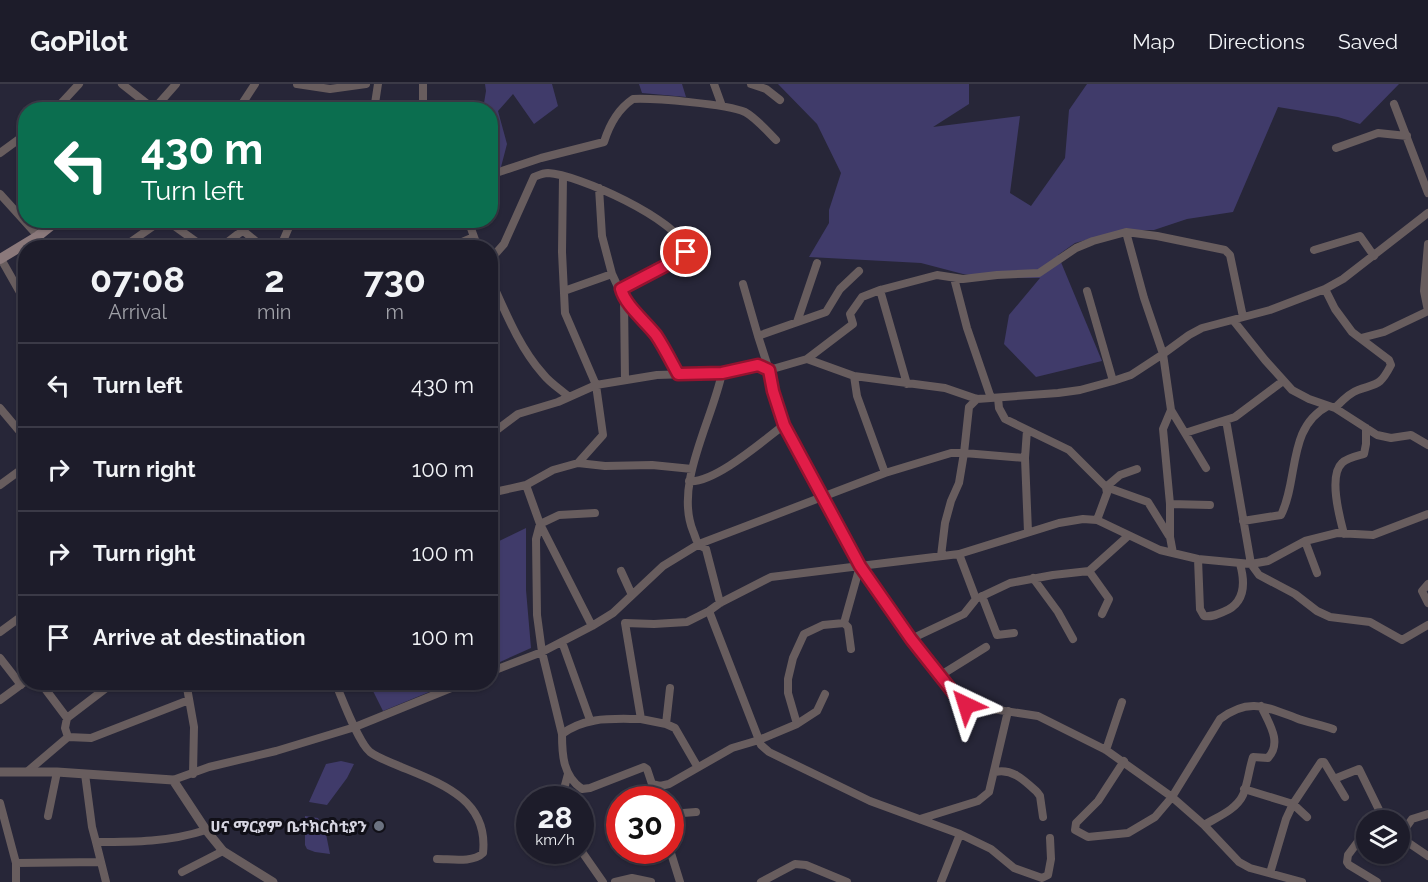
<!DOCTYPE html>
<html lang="en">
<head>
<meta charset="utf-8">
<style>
  body { margin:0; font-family:Raleway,"Noto Sans Ethiopic",sans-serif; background:#252532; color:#f1f3f6; height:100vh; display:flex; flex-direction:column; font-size:22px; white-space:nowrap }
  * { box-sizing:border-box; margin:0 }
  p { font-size:20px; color:#a0a1a8 }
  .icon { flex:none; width:33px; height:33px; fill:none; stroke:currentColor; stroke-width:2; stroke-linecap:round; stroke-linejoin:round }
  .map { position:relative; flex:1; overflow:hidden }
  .panel { position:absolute; left:18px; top:156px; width:480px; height:450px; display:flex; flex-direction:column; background:#1d1c2a; border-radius:24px; box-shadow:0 2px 4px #0004,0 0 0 2px #3b3a47 }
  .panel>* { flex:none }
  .top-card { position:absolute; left:18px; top:18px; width:480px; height:126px; border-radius:24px; box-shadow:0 2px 4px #0004,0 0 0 2px #3b3a47; background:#0b6e4f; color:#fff; overflow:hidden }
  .fabs { position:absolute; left:1356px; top:726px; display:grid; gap:12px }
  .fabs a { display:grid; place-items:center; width:54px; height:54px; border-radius:50%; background:#1d1c2a; box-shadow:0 2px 4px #0004,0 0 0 2px #3b3a47; font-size:30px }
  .speed { position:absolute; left:516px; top:702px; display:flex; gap:12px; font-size:30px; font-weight:700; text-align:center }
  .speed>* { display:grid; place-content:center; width:78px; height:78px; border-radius:50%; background:#1d1c2a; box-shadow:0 2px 4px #0004,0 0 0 2px #3b3a47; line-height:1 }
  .speed small { font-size:15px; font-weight:400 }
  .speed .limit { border:9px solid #d22; background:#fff; color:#111 }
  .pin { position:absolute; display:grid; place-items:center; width:51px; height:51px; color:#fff; margin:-26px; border:3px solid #fff; border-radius:50%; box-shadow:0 2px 6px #0007 }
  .me { position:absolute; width:66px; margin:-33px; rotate:319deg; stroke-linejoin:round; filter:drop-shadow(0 0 4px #0008) }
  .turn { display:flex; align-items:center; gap:21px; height:126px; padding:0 24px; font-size:27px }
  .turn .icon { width:78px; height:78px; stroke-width:2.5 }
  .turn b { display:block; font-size:42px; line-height:51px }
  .eta { display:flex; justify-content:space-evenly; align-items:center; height:102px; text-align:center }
  .eta b { font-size:36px; font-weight:700; line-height:42px }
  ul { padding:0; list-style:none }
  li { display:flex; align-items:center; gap:18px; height:84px; padding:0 24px; border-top:2px solid #3b3a47 }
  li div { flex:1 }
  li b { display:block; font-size:22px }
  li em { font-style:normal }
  header { display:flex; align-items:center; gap:36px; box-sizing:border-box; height:84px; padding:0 30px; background:#1d1c2a; border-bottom:2px solid #3b3a47 }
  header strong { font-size:28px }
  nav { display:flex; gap:33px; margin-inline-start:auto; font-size:21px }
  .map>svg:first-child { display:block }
  .green { fill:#403b6a }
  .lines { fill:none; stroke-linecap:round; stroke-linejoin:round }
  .minor { stroke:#685d5e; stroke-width:8 }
  .tertiary { stroke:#685d5e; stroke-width:9 }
  .secondary { stroke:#8b797b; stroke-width:10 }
  .route-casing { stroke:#92132f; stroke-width:15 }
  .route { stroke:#e11d48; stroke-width:10 }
  .worship-dot { fill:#6b7280; stroke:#111018; stroke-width:2 }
  .labels { text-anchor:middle; stroke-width:6; stroke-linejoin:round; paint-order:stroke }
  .poi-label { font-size:16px; font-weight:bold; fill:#d6d5e1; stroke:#111018; text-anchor:end }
</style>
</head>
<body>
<header>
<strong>GoPilot</strong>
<nav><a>Map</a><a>Directions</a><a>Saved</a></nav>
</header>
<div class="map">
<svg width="1428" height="798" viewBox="0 0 1428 798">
  <rect width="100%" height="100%" fill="#272638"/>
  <path class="green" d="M485,0H552L558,22L534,40L513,10L498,27L507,60L501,83L491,86L490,26L483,25L486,7Z
    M639,0H682L686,13L642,9Z
    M778,0H969V20L933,43L1020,32L1010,109L1031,122L1065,74L1069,26L1087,0H1399L1360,40L1338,33L1278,23L1233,128L1187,135L1154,146H1122L1075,159L1058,171L1102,277L1036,293L1004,260L1009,231L1040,194H994L963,190L921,179L809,173L829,139V126L841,89L817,40Z
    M526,444V506L531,564L491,582V461Z
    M369,599H451L383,627Z
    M341,677L354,680L347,694L327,721L309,718L326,680Z
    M305,732L318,734L326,750L330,770L315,768L307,765L305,761Z"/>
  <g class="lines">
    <path class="minor" d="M122,0L155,26
      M297,0L330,5L366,0
      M714,0L722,22
      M751,0L766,5L780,16
      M1394,20L1428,109
      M154,25L176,0
      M55,26L79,0
      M238,26L255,0
      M374,26L378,0
      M423,26V0
      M1336,64L1378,49L1407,52
      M0,69L26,50
      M490,91L541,74L604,58C609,42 618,25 633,15C654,14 727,20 745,28C756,34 767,47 776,56
      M599,104L602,152L612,190L624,216L636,226L657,254L678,289
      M0,110L38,152L44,164
      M166,136L205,164
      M230,136L264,164
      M468,136L478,164
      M1126,148L1144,214L1163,270L1171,326L1206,384
      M1428,160L1424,207L1428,227
      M122,164L162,136
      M220,164L242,147
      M280,164L292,136
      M448,164L474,153
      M1314,166L1360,152L1374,172
      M1,175L26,219
      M490,176L504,160L534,93C539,91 543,89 548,89C577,90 679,136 686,165L682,173L621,205
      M490,194C505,227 519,263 543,290C550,299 560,305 568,312
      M954,194L967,244L991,314
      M743,200L758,252
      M1325,205L1335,225L1352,248L1389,276L1391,281C1380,302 1378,299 1358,306C1349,309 1342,317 1335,324
      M880,206L937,191L963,195L997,191L1039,189L1076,164L1093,157L1126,148L1157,152L1225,166L1230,171L1243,233
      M564,207L612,190
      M1087,207L1113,297
      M624,216L625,296
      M26,227L21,233L26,244
      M1233,236L1265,276L1292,306L1309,315L1335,324L1377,351L1391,354L1411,351L1428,361
      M797,238L817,179
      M1361,254L1384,248L1428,227
      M807,275L853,240L850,230L862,213L880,206L907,300
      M854,292L807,275L769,286L758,252L826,228L840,205L859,187
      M998,314L999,324L1005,335L1069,366L1106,403L1107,409L1097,436
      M0,324L26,355
      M1171,326L1163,345L1170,420V453L1173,469
      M1226,336L1251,480L1259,491L1295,510L1317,527L1330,533L1370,538L1402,556L1428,541
      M1027,346L1025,374L1028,448
      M1185,349L1235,333L1283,297
      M490,351L518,330L558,318L596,301L657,291L722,289L758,281L769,286L773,307L784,341L860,482L771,493L720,519L709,527L687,538L654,540L625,539L641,635C613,635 586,632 562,650C562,671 563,692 582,705L590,704L644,683L647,685L652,700L660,702L669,700L732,664L759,656L761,661L769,668L870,717L960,750L941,798
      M578,379L605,382L652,381L692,385
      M1137,385L1120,391L1106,403L1148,418L1169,452
      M885,389L857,312L854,292L945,304L977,315L1058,309L1080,306L1113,297L1131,291L1163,270L1189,251L1202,244L1270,226L1325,205L1343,195L1428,129
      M689,397C714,400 764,356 784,341
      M0,401L26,382
      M526,401L540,440L592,542
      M490,409L526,401L553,386L578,379L603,351L596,301L565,229L562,168L563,93
      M1170,420L1210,421
      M1243,437L1281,431C1299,395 1287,343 1328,322
      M1344,450C1340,435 1328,392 1342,379C1347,374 1357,372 1364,370L1366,360V344
      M1305,457L1317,489
      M959,470L976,515
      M941,472L945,439L951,417L959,399L964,369L1025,374
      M1198,475L1200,525L1204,532C1211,533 1216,531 1223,528C1244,520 1246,501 1240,480
      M621,487L632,511
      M1089,487L1109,515L1102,530
      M1033,494L1058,528L1073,555
      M1428,500L1422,507L1428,519
      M982,512L997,551L1014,549
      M720,519L706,465C704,463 701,463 699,460C696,458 695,451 693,447C674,400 712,337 722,289
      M709,527L759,656L797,640L788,609V595L793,574L804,550L823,541L844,539L860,482
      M844,539L848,543L851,565
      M0,548L26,529
      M911,555L964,530L976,515L1010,499L1053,491L1089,487L1128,452
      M562,558L590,636
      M986,563L941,591L960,617L966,621L1038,632L1106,666L1172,713L1204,741L1239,778L1250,784L1302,798
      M0,574L21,601
      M490,588L542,568L592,542L613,529L663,482L699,460L885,389L951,369H964L969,323L977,315
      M941,591L911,555L860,482L959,470L1059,439L1083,435L1097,436L1160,466L1198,475L1251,480L1268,477L1305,457L1337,449L1373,451L1428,430
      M40,598L67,634L114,598
      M186,598L194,643L193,690
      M335,598C342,614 358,658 370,668C378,674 390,678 399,682C440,699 489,715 483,769C473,779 451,775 437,775
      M0,616L26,597
      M641,635L666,640L675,644L697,682
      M666,640L670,604
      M797,640L817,627L825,610
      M562,650L542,568L537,531L536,455L540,440L559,431L595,429
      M68,653L91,654L189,616
      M1106,666L1122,618
      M1124,677L1098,717L1076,739L1075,746L1088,753L1128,749L1155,733L1172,713L1220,635C1249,613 1266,623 1296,634C1308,639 1320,640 1333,645
      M28,687L68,653L65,644L67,634
      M995,688C1013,684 1025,697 1037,708L1040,712L1043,733
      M85,690L92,743L96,758C135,758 169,758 206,746
      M1334,695L1359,685L1384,736
      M173,696L209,683L276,667L355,643L466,598
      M652,700L655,716
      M1244,705L1293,720L1321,678H1324L1345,713
      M561,716L568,690
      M0,719L16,779V798
      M670,730L696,728
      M48,732L57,688
      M920,735L978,717L989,708L1008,627
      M1204,741C1217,733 1236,726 1243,711C1248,699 1249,685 1253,673L1268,674C1283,658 1268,638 1261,622
      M1366,747L1348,771L1347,778L1349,781L1377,798
      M960,750L991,765L1014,784L1042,794L1048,791L1051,775L1050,754
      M1400,752L1412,735L1428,730
      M1400,753L1428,772
      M96,758L106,798
      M580,765L603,798
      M670,766L680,798
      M16,779L101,778
      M182,788L223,767
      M1270,789L1286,735L1293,720L1307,733
      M615,798L632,794L651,798
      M761,798L795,780L806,781L847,798"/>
    <path class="tertiary" d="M0,688H57L173,696L206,746L223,767L273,798"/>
    <path class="secondary" d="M0,175L38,152L58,136"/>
  </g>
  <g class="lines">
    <g class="route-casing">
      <path id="route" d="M686,168L682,173L621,205C625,221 645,237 656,251C664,263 671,277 678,290L722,289L758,281L769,286L773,307L784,341L860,482L911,555L960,617L966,621"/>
    </g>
    <use href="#route" class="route"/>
  </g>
  <circle class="worship-dot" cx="379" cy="742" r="6"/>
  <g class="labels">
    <g class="poi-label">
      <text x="367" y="748">ሀና ማርያም ቤተክርስቲያን</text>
    </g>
  </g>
</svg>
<div class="fabs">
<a><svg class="icon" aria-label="layers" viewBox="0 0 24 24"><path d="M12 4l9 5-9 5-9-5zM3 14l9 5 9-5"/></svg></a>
</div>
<div class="speed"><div>28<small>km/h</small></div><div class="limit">30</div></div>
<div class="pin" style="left:686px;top:168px;background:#d93025"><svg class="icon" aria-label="arrive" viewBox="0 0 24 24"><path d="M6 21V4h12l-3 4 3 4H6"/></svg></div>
<svg class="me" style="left:966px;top:621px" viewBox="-20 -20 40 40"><path d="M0-17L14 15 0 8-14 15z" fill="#e11d48" stroke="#fff" stroke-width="4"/></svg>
<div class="top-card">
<div class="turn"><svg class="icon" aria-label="left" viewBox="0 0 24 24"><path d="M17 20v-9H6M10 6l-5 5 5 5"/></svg><div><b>430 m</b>Turn left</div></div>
</div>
<section class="panel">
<div class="eta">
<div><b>07:08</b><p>Arrival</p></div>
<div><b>2</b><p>min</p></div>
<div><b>730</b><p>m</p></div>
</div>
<ul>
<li><svg class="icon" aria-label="left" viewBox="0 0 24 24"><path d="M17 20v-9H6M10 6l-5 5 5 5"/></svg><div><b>Turn left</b></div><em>430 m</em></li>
<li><svg class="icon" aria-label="right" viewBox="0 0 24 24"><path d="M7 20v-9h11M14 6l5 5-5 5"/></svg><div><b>Turn right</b></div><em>100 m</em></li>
<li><svg class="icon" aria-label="right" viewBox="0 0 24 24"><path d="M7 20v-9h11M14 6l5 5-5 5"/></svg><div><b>Turn right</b></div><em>100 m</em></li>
<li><svg class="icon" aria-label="arrive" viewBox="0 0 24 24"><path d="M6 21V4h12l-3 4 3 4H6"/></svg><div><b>Arrive at destination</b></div><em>100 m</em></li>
</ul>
</section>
</div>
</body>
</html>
